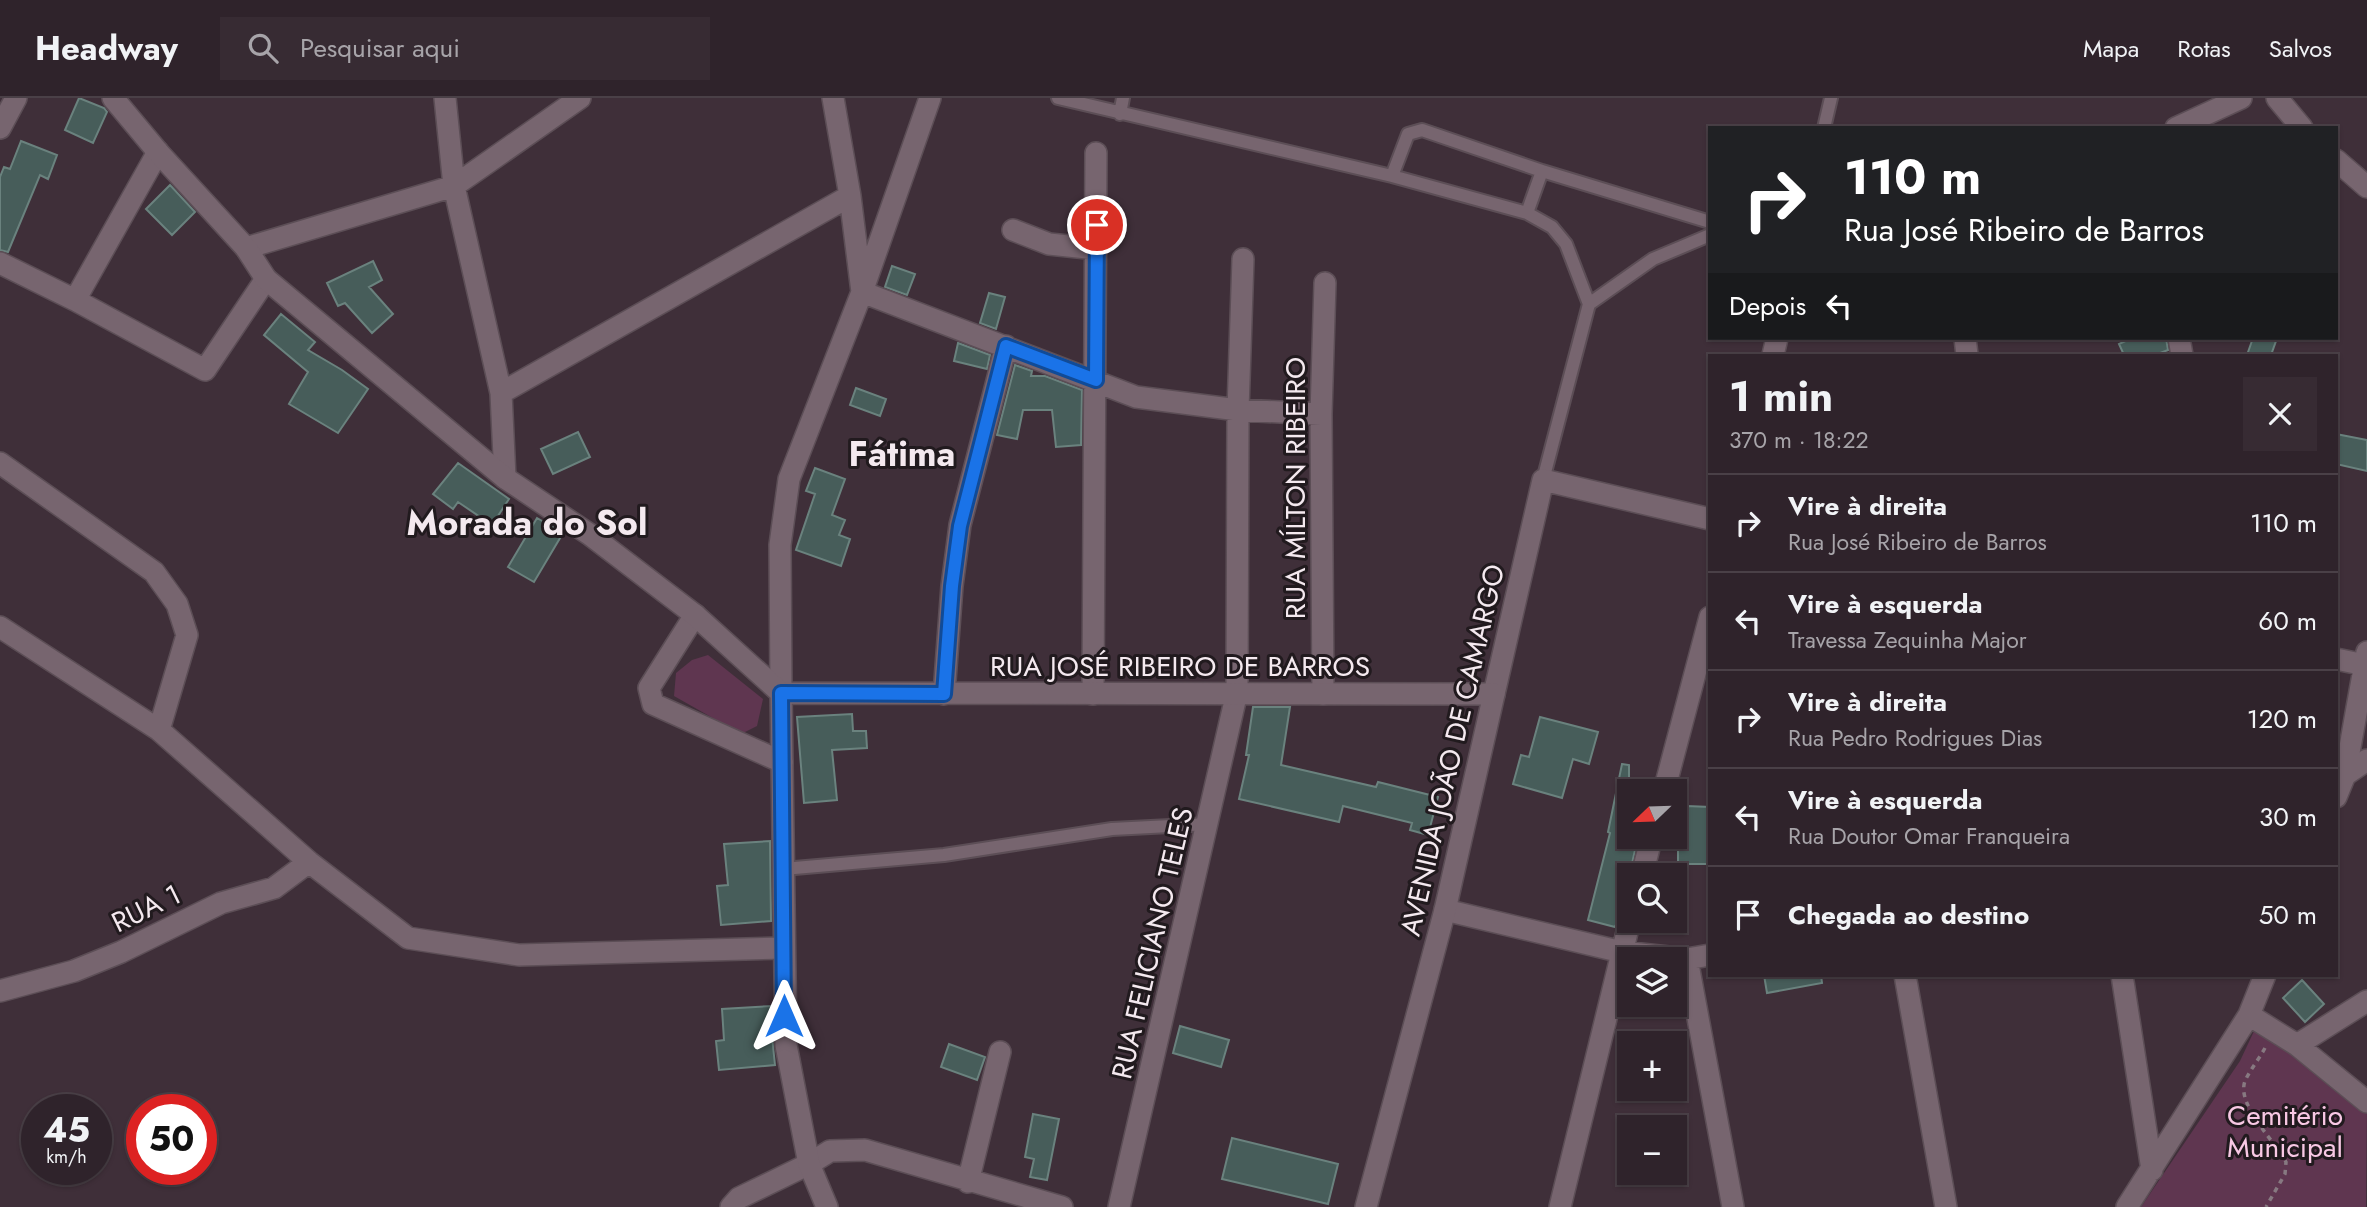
<!DOCTYPE html>
<html lang="pt">
<head>
<meta charset="utf-8">
<style>
  body { margin:0; font-family:Jost,sans-serif; background:#372b33; color:#f1f3f6; height:100vh; display:flex; flex-direction:column; font-size:26px; white-space:nowrap }
  * { box-sizing:border-box; margin:0 }
  p { font-size:23px; color:#a7a4a9 }
  .icon { flex:none; width:38px; height:38px; fill:none; stroke:currentColor; stroke-width:2; stroke-linecap:round; stroke-linejoin:round }
  .map { position:relative; flex:1; overflow:hidden }
  .sheet { position:absolute; left:1708px; top:256px; width:630px; height:623px; display:flex; flex-direction:column; background:#2f232b; border-radius:0px; box-shadow:0 2px 5px #0004,0 0 0 2px #4a4047 }
  .sheet>* { flex:none }
  .banner { position:absolute; left:1708px; top:28px; width:630px; height:214px; border-radius:0px; box-shadow:0 2px 5px #0004,0 0 0 2px #4a4047; background:#202124; color:#fff; overflow:hidden }
  .needle { width:46px; rotate:247deg }
  .controls { position:absolute; left:1617px; top:681px; display:grid; gap:14px }
  .controls a { display:grid; place-items:center; width:70px; height:70px; border-radius:0px; background:#2f232b; box-shadow:0 2px 5px #0004,0 0 0 2px #4a4047; font-size:35px }
  .speed { position:absolute; left:21px; top:996px; display:flex; gap:14px; font-size:35px; font-weight:700; text-align:center }
  .speed>* { display:grid; place-content:center; width:91px; height:91px; border-radius:50%; background:#2f232b; box-shadow:0 2px 5px #0004,0 0 0 2px #4a4047; line-height:1 }
  .speed small { font-size:18px; font-weight:400 }
  .speed .limit { border:10px solid #d22; background:#fff; color:#111 }
  .pin { position:absolute; display:grid; place-items:center; width:60px; height:60px; color:#fff; margin:-30px; border:4px solid #fff; border-radius:50%; box-shadow:0 2px 7px #0007 }
  .me { position:absolute; width:77px; margin:-38px; rotate:0deg; stroke-linejoin:round; filter:drop-shadow(0 0 5px #0008) }
  .turn { display:flex; align-items:center; gap:24px; height:147px; padding:0 21px; font-size:32px }
  .turn .icon { width:91px; height:91px; stroke-width:2.5 }
  .turn b { display:block; font-size:49px; line-height:60px }
  .then { display:flex; align-items:center; height:66px; padding:0 21px; background:#0003; gap:14px; font-size:26px }
  .round { display:grid; place-items:center; flex:none; width:74px; height:74px; border-radius:0px; background:#372b33 }
  .headline { display:flex; align-items:center; justify-content:space-between; height:119px; padding:0 21px }
  h1 { font-size:42px; font-weight:700; line-height:52px }
  ul { padding:0; list-style:none }
  li { display:flex; align-items:center; gap:21px; height:98px; padding:0 21px; border-top:2px solid #4a4047 }
  li div { flex:1 }
  li b { display:block; font-size:26px }
  li em { font-style:normal }
  header { display:flex; align-items:center; gap:42px; box-sizing:border-box; height:98px; padding:0 35px; background:#2f232b; border-bottom:2px solid #4a4047 }
  header strong { font-size:33px }
  nav { display:flex; gap:38px; margin-inline-start:auto; font-size:24px }
  .search { width:490px; height:63px; background:#372b33; display:flex; align-items:center; gap:18px; box-sizing:border-box; padding:0 24px; border-radius:0px; color:#a7a4a9; font-size:26px }
  .map>svg:first-child { display:block }
  .green { fill:#5f3650 }
  .building { fill:#475d5a; stroke:#6a827e; stroke-width:2 }
  .lines { fill:none; stroke-linecap:round; stroke-linejoin:round }
  .lane-casing { stroke:#5c4e56; stroke-width:16 }
  .street-casing { stroke:#5c4e56; stroke-width:24 }
  .secondary-casing { stroke:#5c4e56; stroke-width:24 }
  .path { stroke:#877981; stroke-width:3.5; stroke-dasharray:5 5; stroke-linecap:butt }
  .lane { stroke:#77656f; stroke-width:12 }
  .street { stroke:#77656f; stroke-width:21 }
  .secondary { stroke:#77656f; stroke-width:21 }
  .route-casing { stroke:#114b97; stroke-width:18 }
  .route { stroke:#1a73e8; stroke-width:12 }
  .labels { text-anchor:middle; stroke-width:6; stroke-linejoin:round; paint-order:stroke }
  .street-label { font-size:28px; fill:#f4e9ef; stroke:#211a1e }
  .park-label { font-size:28px; fill:#f8c8e4; stroke:#211a1e }
  .district-label { font-size:35px; font-weight:bold; fill:#f4e9ef; stroke:#211a1e }
</style>
</head>
<body>
<header>
<strong>Headway</strong>
<div class="search"><svg class="icon" aria-label="search" viewBox="0 0 24 24"><circle cx="10" cy="10" r="6"/><path d="M15 15l6 6"/></svg>Pesquisar aqui</div>
<nav><a>Mapa</a><a>Rotas</a><a>Salvos</a></nav>
</header>
<div class="map">
<svg width="2367" height="1109" viewBox="0 0 2367 1109">
  <rect width="100%" height="100%" fill="#3f2f39"/>
  <path class="green" d="M708,557L763,601L757,628L741,636L674,598L676,575L692,562Z
    M2255,931L2367,1006L2366,1109H2141L2240,963Z"/>
  <path class="building" d="M79,0L104,10L107,14L93,45L65,32Z
    M21,43L57,57L48,81L40,77L8,154L0,152V79L4,69L10,71Z
    M170,87L195,114L172,137L146,111Z
    M373,163L382,182L369,189L393,216L372,235L345,205L338,208L327,185Z
    M892,168L915,176L907,197L885,189Z
    M989,195L1005,199L996,231L980,225Z
    M281,216L315,244L308,252L342,272L368,291L338,335L289,306L308,274L264,237Z
    M2132,240H2166L2168,252L2155,257H2124L2119,246Z
    M2253,240L2276,243L2271,257H2247Z
    M958,245L990,257L987,271L954,263Z
    M1015,267L1032,273L1031,278H1045L1082,292L1081,347L1056,349L1052,312H1023L1017,341L997,337Z
    M856,290L886,301L880,318L850,307Z
    M578,334L590,359L553,376L541,351Z
    M2336,336L2367,342V373L2336,366Z
    M458,365L509,401L492,427L458,404L453,411L433,396Z
    M815,370L845,381L832,417L845,422L839,437L850,441L841,468L796,452L815,396L806,393Z
    M537,420L563,435L534,484L508,469Z
    M1253,609H1290L1281,667L1376,689L1378,684L1438,699L1428,737L1410,732L1412,725L1343,708L1339,724L1239,701L1249,657H1246Z
    M852,616L853,633H866L867,650L832,652L837,702L804,705L797,619Z
    M1540,619L1598,634L1589,666L1573,661L1562,700L1513,686L1521,657L1529,659Z
    M1622,666L1629,667V738H1638L1622,812L1615,829L1588,822L1610,735L1608,734Z
    M1687,708L1710,709V766H1678V743H1686Z
    M770,743L771,823L721,827L717,788L728,787L724,746Z
    M1764,877H1821L1822,885L1767,895Z
    M2302,882L2324,906L2305,924L2283,900Z
    M772,908L771,929L775,967L719,972L716,943L724,942L722,911Z
    M1180,928L1229,942L1221,969L1173,955Z
    M949,946L985,959L977,982L941,969Z
    M1033,1016L1059,1021L1047,1082L1030,1079L1034,1061L1025,1059Z
    M1232,1040L1338,1066L1328,1106L1222,1081Z"/>
  <g class="lines">
    <g class="lane-casing">
      <path id="lane" d="M1058,0L1392,78L1527,115L1552,129L1566,146L1589,206
        M1120,16L1123,0
        M1824,30L1831,0
        M1392,78L1408,36L1422,32L1542,73L1710,124
        M1527,115L1542,73
        M1589,206L1653,161L1710,137
        M1543,382L1589,206
        M783,771L944,757L1112,731L1209,726"/>
    </g>
    <g class="street-casing">
      <path id="street" d="M445,0L454,88L501,295L505,380
        M833,0L850,98L862,194L1136,299L1238,312L1321,316
        M2277,0L2302,30
        M0,30L16,0
        M2176,30L2241,0
        M2336,62L2367,89
        M1013,132L1049,146L1097,151
        M246,150L454,88L580,0
        M0,165L75,202L205,272L266,181
        M75,202L158,54
        M1965,240L1967,257
        M2179,240L2182,257
        M1773,257L1777,240
        M501,295L850,98
        M0,365L154,474L177,506L187,537L159,632
        M695,517L649,590L653,606L782,664
        M0,529L159,632L309,764L408,840L519,857L784,850
        M2336,561L2365,567
        M781,595L780,447L789,381L862,194L930,0
        M944,596L952,488L960,427L1006,248
        M1093,596L1096,55
        M1323,596L1321,316L1325,185
        M1494,596L1543,382L1710,421
        M2345,677L2367,662
        M1664,693L1710,519
        M2336,699L2345,677L2367,554
        M1642,777L1652,738
        M1445,812L1622,854L1687,861L1710,857
        M1687,861L1733,1109
        M1905,877L1946,1109
        M2122,877L2152,1072
        M0,893L74,873L121,854L221,805L274,790L309,764
        M2249,917L2297,947L2367,1004
        M2297,947L2367,903
        M968,1084L1000,954
        M731,1109L739,1100L809,1066L830,1053L865,1052L1062,1109
        M1119,1109L1237,594L1238,312L1243,161
        M1560,1109L1630,822
        M2127,1109L2249,917L2265,877"/>
    </g>
    <g class="secondary-casing">
      <path id="secondary" d="M113,0L158,54L246,150L266,181L505,380L589,436L695,517L781,595
        M781,595L1494,596L1445,812L1366,1109
        M781,595L786,947L809,1066L827,1109"/>
    </g>
    <path class="path" d="M2265,950C2259,961 2250,972 2245,983C2236,1007 2275,1043 2286,1064L2285,1076L2266,1109"/>
    <use href="#lane" class="lane"/>
    <use href="#street" class="street"/>
    <use href="#secondary" class="secondary"/>
  </g>
  <g class="lines">
    <g class="route-casing">
      <path id="route" d="M784,918L781,595L944,596L952,488L960,428L1006,248L1096,282L1097,127"/>
    </g>
    <use href="#route" class="route"/>
  </g>
  <g class="labels">
    <g class="street-label">
      <text transform="translate(1295 390) rotate(-90)" y="10">RUA MÍLTON RIBEIRO</text>
      <text x="1180" y="578">RUA JOSÉ RIBEIRO DE BARROS</text>
      <text transform="translate(1452 652) rotate(-77)" y="10">AVENIDA JOÃO DE CAMARGO</text>
      <text transform="translate(146 810) rotate(-26)" y="10">RUA 1</text>
      <text transform="translate(1152 845) rotate(-77)" y="10">RUA FELICIANO TELES</text>
    </g>
    <g class="park-label">
      <text x="2285" y="1027">Cemitério<tspan x="2285" dy="32">Municipal</tspan></text>
    </g>
    <g class="district-label">
      <text x="902" y="368">Fátima</text>
      <text x="527" y="437">Morada do Sol</text>
    </g>
  </g>
</svg>
<div class="controls">
<a><svg class="needle" viewBox="-14 -14 28 28"><path d="M0-13l5 13h-10z" fill="#e53935"/><path d="M0 13l5-13h-10z" fill="#a7a4a9"/></svg></a>
<a><svg class="icon" aria-label="search" viewBox="0 0 24 24"><circle cx="10" cy="10" r="6"/><path d="M15 15l6 6"/></svg></a>
<a><svg class="icon" aria-label="layers" viewBox="0 0 24 24"><path d="M12 4l9 5-9 5-9-5zM3 14l9 5 9-5"/></svg></a>
<a>+</a>
<a>−</a>
</div>
<div class="speed"><div>45<small>km/h</small></div><div class="limit">50</div></div>
<div class="pin" style="left:1097px;top:127px;background:#d93025"><svg class="icon" aria-label="arrive" viewBox="0 0 24 24"><path d="M6 21V4h12l-3 4 3 4H6"/></svg></div>
<svg class="me" style="left:784px;top:918px" viewBox="-20 -20 40 40"><path d="M0-17L14 15 0 8-14 15z" fill="#1a73e8" stroke="#fff" stroke-width="4"/></svg>
<div class="banner">
<div class="turn"><svg class="icon" aria-label="right" viewBox="0 0 24 24"><path d="M7 20v-9h11M14 6l5 5-5 5"/></svg><div><b>110 m</b>Rua José Ribeiro de Barros</div></div>
<div class="then">Depois<svg class="icon" aria-label="left" viewBox="0 0 24 24"><path d="M17 20v-9H6M10 6l-5 5 5 5"/></svg></div>
</div>
<section class="sheet">
<div class="headline"><div><h1>1 min</h1><p>370 m · 18:22</p></div><a class="round"><svg class="icon" aria-label="close" viewBox="0 0 24 24"><path d="M6 6l12 12M18 6L6 18"/></svg></a></div>
<ul>
<li><svg class="icon" aria-label="right" viewBox="0 0 24 24"><path d="M7 20v-9h11M14 6l5 5-5 5"/></svg><div><b>Vire à direita</b><p>Rua José Ribeiro de Barros</p></div><em>110 m</em></li>
<li><svg class="icon" aria-label="left" viewBox="0 0 24 24"><path d="M17 20v-9H6M10 6l-5 5 5 5"/></svg><div><b>Vire à esquerda</b><p>Travessa Zequinha Major</p></div><em>60 m</em></li>
<li><svg class="icon" aria-label="right" viewBox="0 0 24 24"><path d="M7 20v-9h11M14 6l5 5-5 5"/></svg><div><b>Vire à direita</b><p>Rua Pedro Rodrigues Dias</p></div><em>120 m</em></li>
<li><svg class="icon" aria-label="left" viewBox="0 0 24 24"><path d="M17 20v-9H6M10 6l-5 5 5 5"/></svg><div><b>Vire à esquerda</b><p>Rua Doutor Omar Franqueira</p></div><em>30 m</em></li>
<li><svg class="icon" aria-label="arrive" viewBox="0 0 24 24"><path d="M6 21V4h12l-3 4 3 4H6"/></svg><div><b>Chegada ao destino</b></div><em>50 m</em></li>
</ul>
</section>
</div>
</body>
</html>
